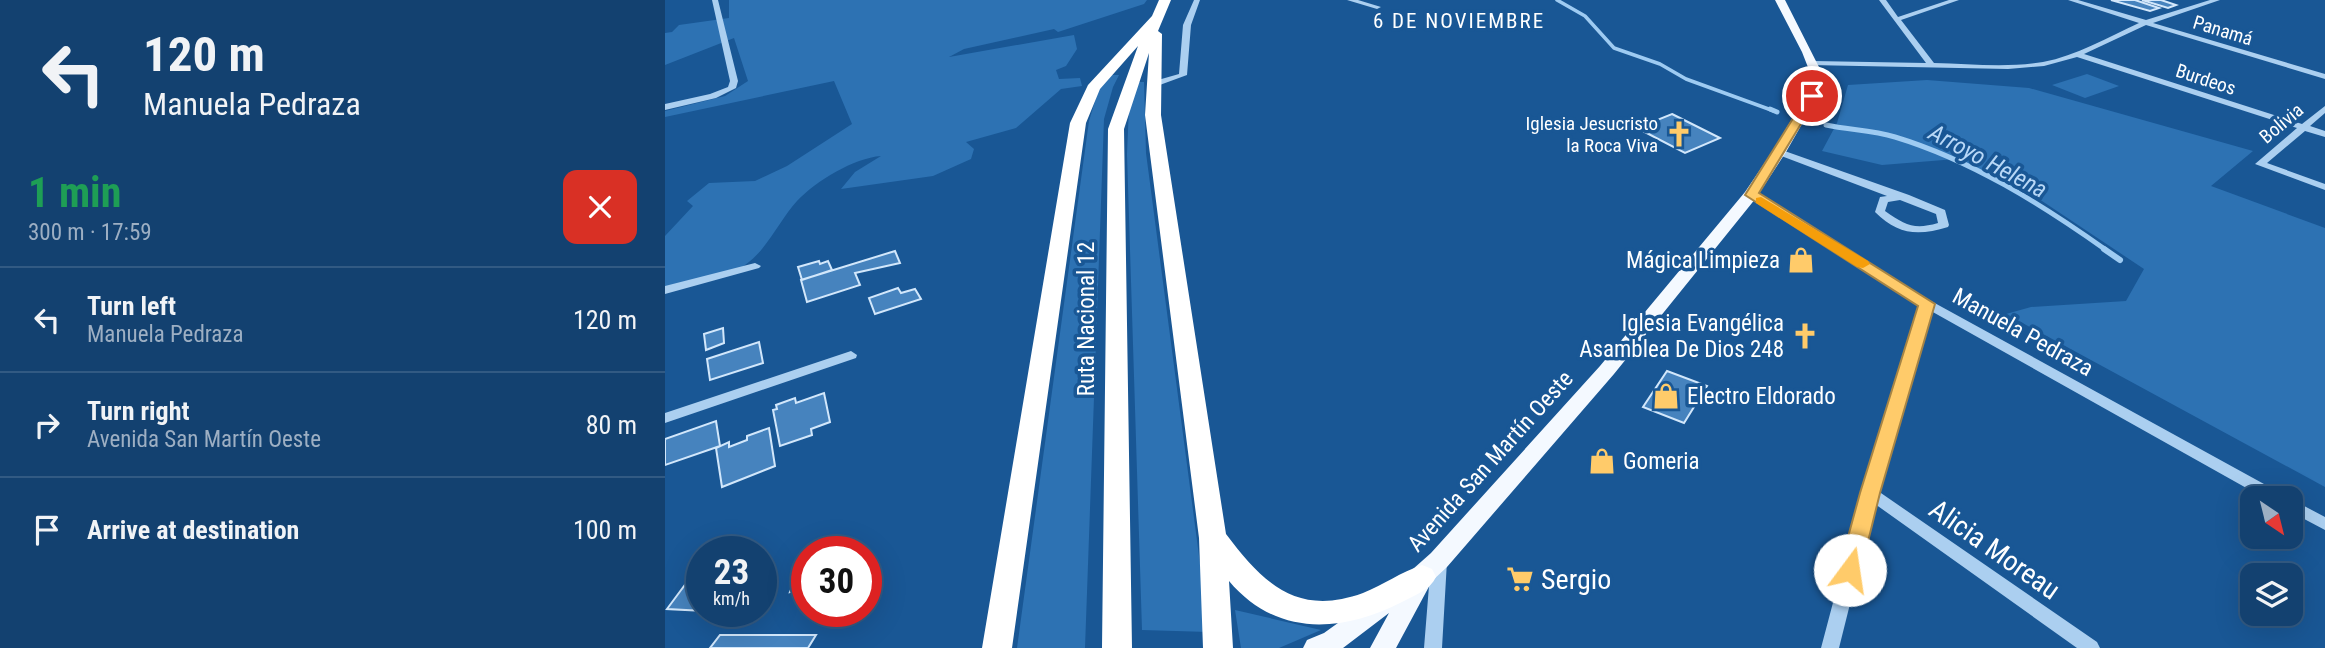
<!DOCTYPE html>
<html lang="en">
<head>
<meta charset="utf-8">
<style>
  body { margin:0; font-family:"Roboto Condensed",sans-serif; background:#1c4875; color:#f1f3f6; height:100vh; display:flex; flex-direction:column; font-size:26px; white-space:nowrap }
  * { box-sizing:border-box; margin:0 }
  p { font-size:23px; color:#9dafc3 }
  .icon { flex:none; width:38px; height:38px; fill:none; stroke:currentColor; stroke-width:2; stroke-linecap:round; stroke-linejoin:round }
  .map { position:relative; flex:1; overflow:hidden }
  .panel { display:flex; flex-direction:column; background:#134170; width:665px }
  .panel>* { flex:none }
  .banner { background:#134170; color:#f1f3f6; overflow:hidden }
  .needle { width:46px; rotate:145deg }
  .tools { position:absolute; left:1575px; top:486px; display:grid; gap:14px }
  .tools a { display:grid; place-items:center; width:63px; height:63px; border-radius:14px; background:#134170; box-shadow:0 7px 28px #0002,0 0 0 2px #325a83; font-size:35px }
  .speed { position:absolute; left:21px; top:536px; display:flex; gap:14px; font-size:35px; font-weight:700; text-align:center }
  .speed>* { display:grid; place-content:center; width:91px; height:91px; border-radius:50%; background:#134170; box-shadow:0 7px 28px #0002,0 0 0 2px #325a83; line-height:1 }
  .speed small { font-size:18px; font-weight:400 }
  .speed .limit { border:10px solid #d22; background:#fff; color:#111 }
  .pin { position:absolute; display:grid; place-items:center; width:60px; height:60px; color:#fff; margin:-30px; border:4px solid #fff; border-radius:50%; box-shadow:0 2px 7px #0007 }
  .me { position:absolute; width:77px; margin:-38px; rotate:14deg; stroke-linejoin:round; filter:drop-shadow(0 0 5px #0008) }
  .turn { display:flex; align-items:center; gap:24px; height:147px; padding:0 28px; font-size:32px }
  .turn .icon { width:91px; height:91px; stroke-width:2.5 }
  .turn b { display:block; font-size:49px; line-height:60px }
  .round { display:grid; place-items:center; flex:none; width:74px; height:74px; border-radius:14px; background:#1c4875 }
  .head { display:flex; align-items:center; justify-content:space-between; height:119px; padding:0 28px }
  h1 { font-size:42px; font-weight:700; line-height:52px; color:#1e9e55 }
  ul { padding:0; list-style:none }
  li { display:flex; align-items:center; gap:21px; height:105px; padding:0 28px; border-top:2px solid #325a83 }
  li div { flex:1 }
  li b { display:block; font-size:26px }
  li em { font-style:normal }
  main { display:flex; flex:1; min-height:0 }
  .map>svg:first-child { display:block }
  .green { fill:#2d72b3 }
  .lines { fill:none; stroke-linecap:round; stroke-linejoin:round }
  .stream-far2 { stroke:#9ecbf2; stroke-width:3.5 }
  .stream-far1 { stroke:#9ecbf2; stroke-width:5 }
  .stream { stroke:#9ecbf2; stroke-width:6 }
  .building { fill:#4683be; stroke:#d2e7fb; stroke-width:2 }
  .minor { fill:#abcff0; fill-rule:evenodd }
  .major { fill:#f4f9ff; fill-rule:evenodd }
  .highway { fill:#fff; fill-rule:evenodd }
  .route { fill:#ffcb6a; stroke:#a68445; stroke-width:2 }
  .slow { fill:#f59e0b }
  .labels { text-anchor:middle; stroke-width:7; stroke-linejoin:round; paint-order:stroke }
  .far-street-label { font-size:19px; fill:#fff; stroke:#195795 }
  .far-poi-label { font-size:19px; fill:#fff; stroke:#195795; text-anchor:end }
  .far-neighbourhood-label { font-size:21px; letter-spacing:2px; fill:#fff; stroke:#195795 }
  .poi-label { font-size:23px; fill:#fff; stroke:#195795; text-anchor:end }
  .street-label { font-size:23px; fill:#fff; stroke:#195795 }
  .water-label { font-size:24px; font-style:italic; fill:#b8d8f7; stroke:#195795 }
  .near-street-label { font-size:28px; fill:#fff; stroke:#195795 }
  .near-poi-label { font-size:28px; fill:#fff; stroke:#195795; text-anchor:start }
</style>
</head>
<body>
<main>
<section class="panel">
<div class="banner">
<div class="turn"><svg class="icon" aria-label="left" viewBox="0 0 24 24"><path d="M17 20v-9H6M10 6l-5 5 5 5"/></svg><div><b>120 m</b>Manuela Pedraza</div></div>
</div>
<div class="head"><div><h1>1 min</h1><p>300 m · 17:59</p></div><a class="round" style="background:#d93025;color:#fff"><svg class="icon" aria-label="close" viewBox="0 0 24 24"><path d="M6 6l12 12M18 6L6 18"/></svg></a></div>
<ul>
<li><svg class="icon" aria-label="left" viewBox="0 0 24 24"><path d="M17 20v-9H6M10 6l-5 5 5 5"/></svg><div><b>Turn left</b><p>Manuela Pedraza</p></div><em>120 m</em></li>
<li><svg class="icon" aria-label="right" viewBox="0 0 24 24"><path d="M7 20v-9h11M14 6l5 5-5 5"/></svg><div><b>Turn right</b><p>Avenida San Martín Oeste</p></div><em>80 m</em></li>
<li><svg class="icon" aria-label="arrive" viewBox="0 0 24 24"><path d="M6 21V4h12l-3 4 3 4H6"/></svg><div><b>Arrive at destination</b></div><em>100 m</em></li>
</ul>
</section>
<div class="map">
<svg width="1660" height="648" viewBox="0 0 1660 648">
  <rect width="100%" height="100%" fill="#195795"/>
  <path class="green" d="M64,0H482L479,4L393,32L389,29L299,49L284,57L409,35L412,49L401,66L391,70L394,79L415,78L417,86L396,89L351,128L301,142L309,149L306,159L268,176L176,189L190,172L216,156C189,158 151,181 132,201C114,220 99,257 73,269C52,279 23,281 0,287V236L28,206L22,201L44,183L90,181L122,166L187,124L169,81L0,117V111L60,96L83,81L69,38L0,65V33L7,32L14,25L64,18Z
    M1422,74L1454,86L1420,98L1387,85Z
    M446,75H454L448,87L439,119L420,648H352L424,121L434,88Z
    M1262,80L1364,88L1588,151L1546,186L1660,228V487L1341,314L1366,307L1461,301L1479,269L1377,201L1291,159L1217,165L1157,151L1172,123L1183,85Z
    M473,82H479L481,153L544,632L477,630L462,154L464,107Z
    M570,610L656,630L614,648H576Z"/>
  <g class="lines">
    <path class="stream-far2" d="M892,0L920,16L949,48L995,64L1021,79L1109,111"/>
    <path class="stream-far1" d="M1105,109L1112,112
      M1161,125C1184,130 1207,130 1230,137C1306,160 1376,204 1441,250"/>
    <path class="stream" d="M1439,249L1455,260"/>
  </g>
  <path class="building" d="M1446,0H1470L1494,8L1485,11Z
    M1477,0H1496L1511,5L1503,8Z
    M1007,114L1055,138L1020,153L972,128Z
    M230,251L235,263L190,273L195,285L142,302L136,280Z
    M154,261L155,264L163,261L167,270L137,280L133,267Z
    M233,288L236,293L250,289L256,299L210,314L204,298Z
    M58,328L59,343L41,350L39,334Z
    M94,342L98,363L45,380L42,359Z
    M1002,371L1042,386L1019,423L978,407Z
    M159,393L165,422L146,429L147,435L115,446L108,410L112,409L111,405L130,398L131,403Z
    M51,421L55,446L0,465V439Z
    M104,428L110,466L57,487L51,448L64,442V447L82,440V436Z
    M142,562V588L125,592L137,563Z
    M25,578L37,579V611H40L2,609Z
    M55,635H151L143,648H45Z"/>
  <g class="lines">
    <path class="minor" d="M47,0H53L73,81L71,88L51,98L0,110V104L45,94L63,87L65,81Z
      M529,0H535L526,25L522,75L492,86H486V82L514,74L518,25Z
      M682,0H693L716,7L712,9Z
      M1214,0H1221L1233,17L1284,0H1294L1236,20L1269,63C1305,64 1343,68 1378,62C1411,56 1443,37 1474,23L1403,0H1413L1481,20L1545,0H1555L1488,23L1660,74V79L1481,25L1419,54L1637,124L1660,106V113L1645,126L1660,131V137L1640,131L1602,163L1660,184V190L1590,164L1632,128L1412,57L1379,66L1343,69L1145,65V61H1148L1261,63Z
      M1114,149L1244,195L1280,210L1284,225L1283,227C1253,236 1233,235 1210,212L1215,197L1222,196L1111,154V150ZM1235,200L1271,214L1273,223C1249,230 1240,225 1220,211L1223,202Z
      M1086,192L1266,301L1619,495L1621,499H1601L1266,311L1213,491L1432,642L1435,648H1412L1210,504L1174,648H1156L1197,493L1256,305L1082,197V193Z
      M90,263L96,266L94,268L0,294V286Z
      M186,351L192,355L191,358L0,423V413Z
      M1626,499L1660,517V530L1626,512Z
      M774,554L780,556L782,561L777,648H759L766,561L768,556Z"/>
    <path class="major" d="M1110,0H1120L1158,75L1153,96L1121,152L1091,198L949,374L782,567L767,581L731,648H705L724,613L678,648H638L642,640L659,633L712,595L721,592L730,595L732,600L738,589L735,584L739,577L766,553L935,366L1080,192L1107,152L1141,96L1146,75L1137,52Z"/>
    <path class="highway" d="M494,0H506L493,31L497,34L496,115L561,534C598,583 632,617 698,593C718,585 736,572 757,565L767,569L771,577C765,590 750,595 737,602C676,633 611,637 564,581L568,648H538L534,538L480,115L484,53L459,129L467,648H437L443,129L473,46L435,89L421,123L347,648H317L405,123L423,85L487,16Z"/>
  </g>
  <path class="route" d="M1147,93L1153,96L1094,193L1270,304L1215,493L1196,570L1193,577L1185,579L1178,577L1174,570L1195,493L1253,306L1080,195L1142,96Z"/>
  <path class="slow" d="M1096,197L1203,261L1205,264L1198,268L1192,267L1091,203V198Z"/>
  <defs>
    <g id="church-bare" transform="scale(2.1)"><path d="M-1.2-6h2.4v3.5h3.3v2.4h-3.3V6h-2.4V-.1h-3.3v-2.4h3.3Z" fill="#ffcb6a" stroke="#195795" stroke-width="2.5" paint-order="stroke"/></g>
    <g id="shop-bare" transform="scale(2.1)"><path d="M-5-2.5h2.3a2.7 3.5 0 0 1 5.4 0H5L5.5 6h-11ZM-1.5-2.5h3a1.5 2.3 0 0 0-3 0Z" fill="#ffcb6a" stroke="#195795" stroke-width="2.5" paint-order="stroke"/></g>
    <g id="supermarket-bare" transform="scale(2.1)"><path d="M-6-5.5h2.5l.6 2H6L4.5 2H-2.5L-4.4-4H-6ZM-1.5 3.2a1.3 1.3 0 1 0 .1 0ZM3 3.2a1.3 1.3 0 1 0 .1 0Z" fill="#ffcb6a" stroke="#195795" stroke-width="2.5" paint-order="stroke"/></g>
  </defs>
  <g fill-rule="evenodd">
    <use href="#church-bare" x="1014" y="134"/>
    <use href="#shop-bare" x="1136" y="260"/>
    <use href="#church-bare" x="1140" y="336"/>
    <use href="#shop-bare" x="1001" y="396"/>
    <use href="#shop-bare" x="937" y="461"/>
    <use href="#supermarket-bare" x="855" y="579"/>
  </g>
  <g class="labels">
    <g class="far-street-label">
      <text transform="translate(1558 30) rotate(17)" y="7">Panamá</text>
      <text transform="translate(1541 79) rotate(18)" y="7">Burdeos</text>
      <text transform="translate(1616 123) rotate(-40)" y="7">Bolivia</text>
    </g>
    <g class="far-poi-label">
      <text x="993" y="130">Iglesia Jesucristo<tspan x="993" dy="22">la Roca Viva</tspan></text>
    </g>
    <g class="far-neighbourhood-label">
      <text x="794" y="28">6 DE NOVIEMBRE</text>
    </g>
    <g class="poi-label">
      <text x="1115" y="268">Mágica Limpieza</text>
      <text x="1119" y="331">Iglesia Evangélica<tspan x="1119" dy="26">Asamblea De Dios 248</tspan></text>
      <text x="1022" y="404" text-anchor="start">Electro Eldorado</text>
      <text x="958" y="469" text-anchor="start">Gomeria</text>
    </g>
    <g class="street-label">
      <text transform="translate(421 319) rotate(-90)" y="8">Ruta Nacional 12</text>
      <text transform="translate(1358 332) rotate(29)" y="8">Manuela Pedraza</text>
      <text transform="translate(825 461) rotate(-48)" y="8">Avenida San Martín Oeste</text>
    </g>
    <g class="water-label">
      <text transform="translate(1323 161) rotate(28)" y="8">Arroyo Helena</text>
    </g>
    <g class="near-street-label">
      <text transform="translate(1330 549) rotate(35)" y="10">Alicia Moreau</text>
    </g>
    <g class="near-poi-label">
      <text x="876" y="589">Sergio</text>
    </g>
  </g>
</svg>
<div class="tools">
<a><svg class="needle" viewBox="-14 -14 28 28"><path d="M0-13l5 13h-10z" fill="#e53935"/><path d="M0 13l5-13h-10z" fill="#9dafc3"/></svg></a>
<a><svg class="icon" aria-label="layers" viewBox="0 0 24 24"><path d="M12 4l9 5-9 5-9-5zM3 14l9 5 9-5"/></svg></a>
</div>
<div class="speed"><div>23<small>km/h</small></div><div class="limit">30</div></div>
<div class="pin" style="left:1147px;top:96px;background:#d93025"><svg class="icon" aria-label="arrive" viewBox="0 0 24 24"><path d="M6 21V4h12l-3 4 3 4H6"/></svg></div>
<svg class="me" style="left:1185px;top:570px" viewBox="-20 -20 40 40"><circle r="19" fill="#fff"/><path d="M0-13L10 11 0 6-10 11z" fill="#ffcb6a"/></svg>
</div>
</main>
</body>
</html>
